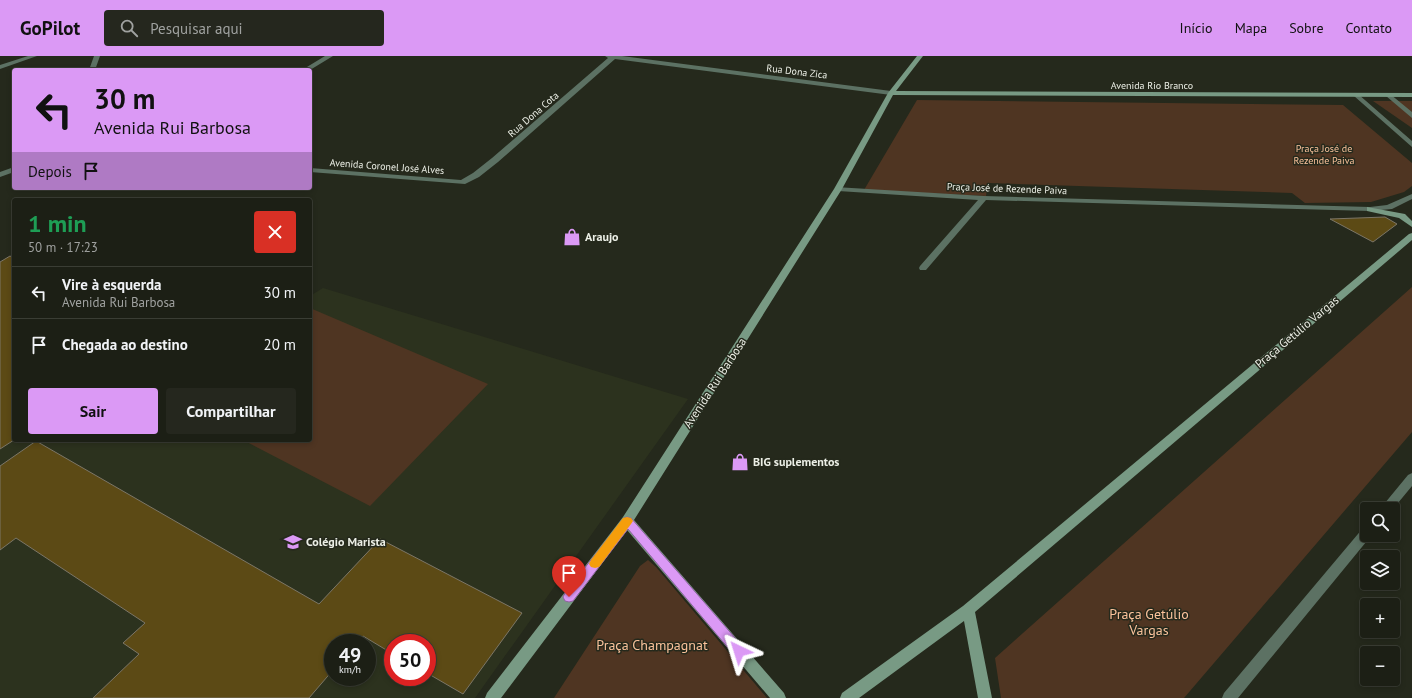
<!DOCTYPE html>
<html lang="pt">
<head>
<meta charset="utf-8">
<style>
  body { margin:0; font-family:"PT Sans",sans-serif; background:#25271e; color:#f1f3f6; height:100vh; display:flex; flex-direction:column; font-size:15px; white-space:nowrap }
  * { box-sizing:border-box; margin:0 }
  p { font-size:13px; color:#a0a2a0 }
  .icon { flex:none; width:22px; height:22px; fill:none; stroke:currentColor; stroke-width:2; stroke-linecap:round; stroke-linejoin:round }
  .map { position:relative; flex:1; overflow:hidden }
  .panel { position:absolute; left:12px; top:142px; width:300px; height:244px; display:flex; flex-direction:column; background:#1c1f15; border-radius:4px; box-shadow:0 2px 6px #0003,0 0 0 1px #3a3d34 }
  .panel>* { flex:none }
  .banner { position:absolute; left:12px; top:12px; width:300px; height:122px; border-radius:4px; box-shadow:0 2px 6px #0003,0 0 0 1px #3a3d34; background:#db99f5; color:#111; overflow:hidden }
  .controls { position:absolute; left:1360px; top:446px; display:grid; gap:8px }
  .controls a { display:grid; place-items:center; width:40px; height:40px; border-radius:4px; background:#1c1f15; box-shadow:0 2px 6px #0003,0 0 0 1px #3a3d34; font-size:20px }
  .speed { position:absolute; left:324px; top:578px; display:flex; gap:8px; font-size:20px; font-weight:700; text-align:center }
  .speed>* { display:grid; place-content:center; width:52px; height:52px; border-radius:50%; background:#1c1f15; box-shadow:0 2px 6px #0003,0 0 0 1px #3a3d34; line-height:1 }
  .speed small { font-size:10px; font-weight:400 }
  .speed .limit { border:6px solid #d22; background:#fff; color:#111 }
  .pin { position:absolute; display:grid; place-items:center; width:34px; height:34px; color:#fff; margin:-41px -17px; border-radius:50% 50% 50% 0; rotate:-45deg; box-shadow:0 0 4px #0007 }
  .pin .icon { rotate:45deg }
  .me { position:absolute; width:44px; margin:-22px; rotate:319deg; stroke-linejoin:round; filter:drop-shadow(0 0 3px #0008) }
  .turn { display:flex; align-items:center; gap:14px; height:84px; padding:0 16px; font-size:18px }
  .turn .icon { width:52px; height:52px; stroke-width:2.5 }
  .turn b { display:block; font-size:28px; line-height:34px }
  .then { display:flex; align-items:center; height:38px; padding:0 16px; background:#0003; gap:8px; font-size:15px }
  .round { display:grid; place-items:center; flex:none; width:42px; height:42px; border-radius:4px; background:#25271e }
  .summary { display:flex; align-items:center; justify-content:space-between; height:68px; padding:0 16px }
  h1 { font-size:24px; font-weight:700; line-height:30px; color:#1e9e55 }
  .primary-button { display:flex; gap:8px; margin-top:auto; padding:8px 16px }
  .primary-button a { flex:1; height:46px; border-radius:4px; background:#db99f5; color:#111; font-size:16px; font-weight:700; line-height:46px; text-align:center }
  .primary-button a+a { background:#25271e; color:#f1f3f6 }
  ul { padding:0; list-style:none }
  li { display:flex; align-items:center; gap:12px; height:52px; padding:0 16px; border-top:1px solid #3a3d34 }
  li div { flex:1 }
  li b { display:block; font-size:15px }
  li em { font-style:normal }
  header { display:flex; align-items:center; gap:24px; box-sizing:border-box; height:56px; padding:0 20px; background:#db99f5; color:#111 }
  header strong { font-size:19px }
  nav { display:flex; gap:22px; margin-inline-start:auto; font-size:14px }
  .search { width:280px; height:36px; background:#25271e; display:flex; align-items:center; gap:10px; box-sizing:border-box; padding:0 14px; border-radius:4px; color:#a0a2a0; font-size:15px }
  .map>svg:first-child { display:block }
  .built { fill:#2c321e; fill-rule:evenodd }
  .green { fill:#4f3522 }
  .building { fill:#5c4a15; stroke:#7c7667 }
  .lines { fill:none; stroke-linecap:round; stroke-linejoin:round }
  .minor { fill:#5c7163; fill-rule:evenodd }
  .secondary { fill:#789a84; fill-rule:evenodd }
  .route { fill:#db99f5; stroke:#8e639f }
  .slow { fill:#f59e0b }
  .labels { text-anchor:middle; stroke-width:3; stroke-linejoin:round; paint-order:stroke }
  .far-street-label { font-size:10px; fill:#ecefe6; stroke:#25291c }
  .far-park-label { font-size:10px; fill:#fac29b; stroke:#25291c }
  .poi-label { font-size:12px; font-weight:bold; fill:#ecefe6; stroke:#25291c; text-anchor:start }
  .street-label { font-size:12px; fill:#ecefe6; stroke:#25291c }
  .near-park-label { font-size:14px; fill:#fac29b; stroke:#25291c }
</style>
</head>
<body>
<header>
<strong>GoPilot</strong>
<div class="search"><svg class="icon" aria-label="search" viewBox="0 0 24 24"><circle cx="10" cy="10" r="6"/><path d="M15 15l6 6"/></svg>Pesquisar aqui</div>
<nav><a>Início</a><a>Mapa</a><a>Sobre</a><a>Contato</a></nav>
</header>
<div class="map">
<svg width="1412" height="642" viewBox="0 0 1412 642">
  <rect width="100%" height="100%" fill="#25291c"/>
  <path class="built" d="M0,211L14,384H310V240L323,232L688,343L475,642H0ZM333,587H367V621H333ZM393,587H427V621H393Z"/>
  <path class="green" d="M917,44L1343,49L1412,107V130L1404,136L1371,146L1305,147L1292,137L988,127L986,140L864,134Z
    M1373,45H1412V72Z
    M1412,231V376L1184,642H1001L995,602Z
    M310,252L488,328L370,450L243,384H310Z
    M648,504L656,511L767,642H554L640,510Z"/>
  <path class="building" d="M1385,161L1397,168L1373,186L1330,163Z
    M10,200L14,202V384L0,393V206Z
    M36,385L319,548L380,483L522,557L463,638L427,617V587H393V598L363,580L356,587H333V614L309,642H93L139,598L123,587L145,567L16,482L0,494V410Z"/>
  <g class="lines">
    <path class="minor" d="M28,0H37L0,13V9Z
      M94,0H100L95,14H89Z
      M325,0H333L310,14H302Z
      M605,0H622L891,35L894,37L891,39L615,3L498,106L479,121L465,128L310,116V112L461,124L473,117L492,102L608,2Z
      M1354,38H1358L1412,85V91L1354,40Z
      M1386,38H1390L1412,56V62L1386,40Z
      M14,111V116L0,121V116Z
      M835,131L984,140L1370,151L1387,149L1412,138V143L1392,153L1370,155L986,144L926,214H920L919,212L920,210L978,144L838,135H835Z
      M1412,417V430L1393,453H1380L1408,419Z
      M1367,471V479L1371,480L1238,642H1222L1224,637L1363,472Z"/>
    <path class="secondary" d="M917,0H923L896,35L1412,37V41L893,39L842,133L634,464L784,637L786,642H770L627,474L501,642H485L487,637L623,461L834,133L888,37Z
      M1367,151L1405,158L1412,165V171L1399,162L1367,155Z
      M1412,177V184L975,556L992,642H978L964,565L859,642H840L842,637L963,550L1409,178Z"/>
  </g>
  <path class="route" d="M627,461L631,462L743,591L745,595L743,599L739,601L734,599L628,473L573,545L569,546L565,545L563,541L565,537L624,462Z"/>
  <path class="slow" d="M627,461L631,462L633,465L631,468L599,511L595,512L591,511L589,508L591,504L623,462Z"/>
  <defs>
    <g id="shop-bare" transform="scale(1.38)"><path d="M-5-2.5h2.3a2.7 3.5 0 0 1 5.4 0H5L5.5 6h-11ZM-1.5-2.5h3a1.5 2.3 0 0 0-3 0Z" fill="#db99f5" stroke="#25291c" stroke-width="2.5" paint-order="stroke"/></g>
    <g id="school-bare" transform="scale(1.38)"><path d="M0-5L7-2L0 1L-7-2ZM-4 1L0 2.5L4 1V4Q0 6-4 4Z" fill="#db99f5" stroke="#25291c" stroke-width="2.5" paint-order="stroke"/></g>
  </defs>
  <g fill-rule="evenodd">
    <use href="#shop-bare" x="572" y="181"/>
    <use href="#shop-bare" x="740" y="406"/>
    <use href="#school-bare" x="293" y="486"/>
  </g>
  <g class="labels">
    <g class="far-street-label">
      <text transform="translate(797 15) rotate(7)" y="4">Rua Dona Zica</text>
      <text x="1152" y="33">Avenida Rio Branco</text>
      <text transform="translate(533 58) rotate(-41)" y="4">Rua Dona Cota</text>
      <text transform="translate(387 110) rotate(4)" y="4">Avenida Coronel José Alves</text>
      <text transform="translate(1007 132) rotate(2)" y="4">Praça José de Rezende Paiva</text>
    </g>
    <g class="far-park-label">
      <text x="1324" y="96">Praça José de<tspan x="1324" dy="12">Rezende Paiva</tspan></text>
    </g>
    <g class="poi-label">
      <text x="585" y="185">Araujo</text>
      <text x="753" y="410">BIG suplementos</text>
      <text x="306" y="490">Colégio Marista</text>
    </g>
    <g class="street-label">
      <text transform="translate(1297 276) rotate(-40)" y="4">Praça Getúlio Vargas</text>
      <text transform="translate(715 327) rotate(-57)" y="4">Avenida Rui Barbosa</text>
    </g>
    <g class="near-park-label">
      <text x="1149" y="563">Praça Getúlio<tspan x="1149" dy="16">Vargas</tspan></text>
      <text x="652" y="594">Praça Champagnat</text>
    </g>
  </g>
</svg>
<div class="controls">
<a><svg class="icon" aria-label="search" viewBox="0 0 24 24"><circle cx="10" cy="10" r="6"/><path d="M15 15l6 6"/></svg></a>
<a><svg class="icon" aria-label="layers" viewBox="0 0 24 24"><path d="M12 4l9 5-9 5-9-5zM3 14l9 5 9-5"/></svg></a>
<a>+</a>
<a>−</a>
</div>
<div class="speed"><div>49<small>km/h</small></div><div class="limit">50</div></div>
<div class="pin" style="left:569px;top:541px;background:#d93025"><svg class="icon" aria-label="arrive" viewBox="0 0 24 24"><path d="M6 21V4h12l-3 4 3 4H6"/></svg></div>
<svg class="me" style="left:739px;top:595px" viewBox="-20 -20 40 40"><path d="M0-17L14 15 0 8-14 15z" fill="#db99f5" stroke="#fff" stroke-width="4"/></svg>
<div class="banner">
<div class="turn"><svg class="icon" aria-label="left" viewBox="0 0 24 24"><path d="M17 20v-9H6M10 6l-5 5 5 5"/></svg><div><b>30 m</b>Avenida Rui Barbosa</div></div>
<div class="then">Depois<svg class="icon" aria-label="arrive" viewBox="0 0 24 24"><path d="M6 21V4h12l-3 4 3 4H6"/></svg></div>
</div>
<section class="panel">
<div class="summary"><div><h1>1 min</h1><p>50 m · 17:23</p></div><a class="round" style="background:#d93025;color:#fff"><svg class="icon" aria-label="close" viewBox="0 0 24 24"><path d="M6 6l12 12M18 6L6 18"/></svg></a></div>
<ul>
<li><svg class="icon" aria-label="left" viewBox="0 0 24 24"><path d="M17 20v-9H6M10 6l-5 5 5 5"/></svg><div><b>Vire à esquerda</b><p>Avenida Rui Barbosa</p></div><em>30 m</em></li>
<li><svg class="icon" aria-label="arrive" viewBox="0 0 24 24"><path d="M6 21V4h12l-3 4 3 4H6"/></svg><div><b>Chegada ao destino</b></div><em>20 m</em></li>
</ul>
<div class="primary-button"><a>Sair</a><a>Compartilhar</a></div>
</section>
</div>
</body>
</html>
